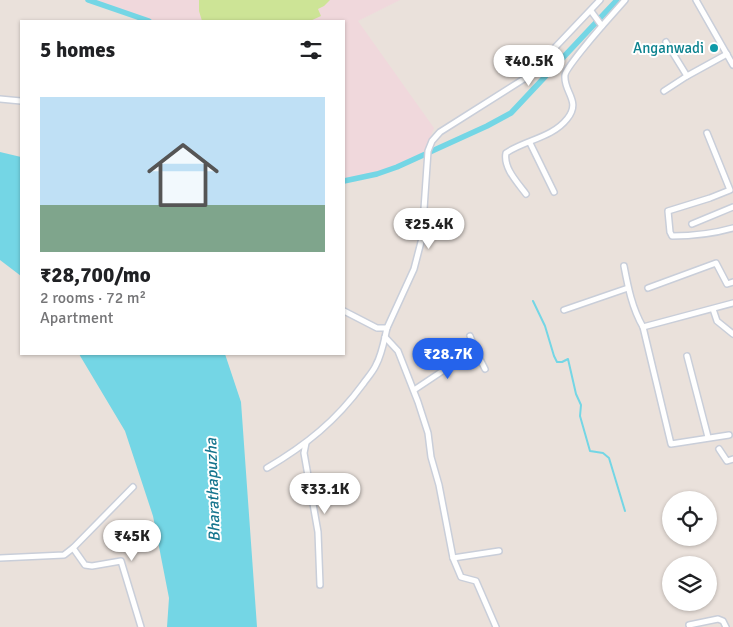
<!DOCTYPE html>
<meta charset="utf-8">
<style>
body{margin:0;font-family:Signika,sans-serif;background:#f6f6f6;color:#202124;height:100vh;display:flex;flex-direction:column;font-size:19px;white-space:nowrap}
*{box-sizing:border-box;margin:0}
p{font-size:16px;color:#757577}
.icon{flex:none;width:28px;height:28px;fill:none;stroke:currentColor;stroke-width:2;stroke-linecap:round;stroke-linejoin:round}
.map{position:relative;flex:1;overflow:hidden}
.sheet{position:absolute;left:20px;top:20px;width:325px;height:335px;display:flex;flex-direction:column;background:#fff;border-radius:0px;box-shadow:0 1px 4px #0004}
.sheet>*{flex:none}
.buttons{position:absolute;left:662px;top:491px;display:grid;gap:10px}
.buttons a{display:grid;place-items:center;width:55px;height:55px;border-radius:50%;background:#fff;box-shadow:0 1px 4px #0004;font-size:25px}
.price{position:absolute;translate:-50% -42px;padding:0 11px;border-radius:18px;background:#fff;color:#222;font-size:16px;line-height:32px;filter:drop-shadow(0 1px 2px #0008)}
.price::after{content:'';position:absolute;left:50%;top:30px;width:15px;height:11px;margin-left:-8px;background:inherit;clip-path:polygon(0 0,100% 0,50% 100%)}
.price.active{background:#2563eb;color:#fff}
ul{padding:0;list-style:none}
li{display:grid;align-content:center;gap:10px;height:265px;padding:0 20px}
li span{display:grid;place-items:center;height:155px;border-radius:0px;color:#555}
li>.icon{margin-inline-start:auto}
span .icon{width:90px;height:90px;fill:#fffc;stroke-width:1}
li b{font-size:21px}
h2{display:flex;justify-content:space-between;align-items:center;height:60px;padding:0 20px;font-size:21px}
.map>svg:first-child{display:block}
.medical{fill:#f0d8dc}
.pitch{fill:#cde496}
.water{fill:#74d6e5}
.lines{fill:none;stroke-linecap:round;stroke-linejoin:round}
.stream{stroke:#74d6e5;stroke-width:2}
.canal{stroke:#74d6e5;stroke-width:5.5}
.minor-casing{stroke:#c9ced9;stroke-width:8}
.minor{stroke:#fff;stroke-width:5}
.culture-dot{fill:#0f9aa8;stroke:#fff;stroke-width:2}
.labels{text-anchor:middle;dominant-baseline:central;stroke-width:4;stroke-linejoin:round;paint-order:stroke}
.culture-label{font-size:15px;fill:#0d838f;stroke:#fff;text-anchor:end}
.water-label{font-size:16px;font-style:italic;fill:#16758e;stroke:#fff}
</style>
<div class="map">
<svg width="733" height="627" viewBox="0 0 733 627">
<rect width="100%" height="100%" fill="#eae1db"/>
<path class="medical" d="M 91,0 L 400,0 L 358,21 L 434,128 L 424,154 L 389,170 L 344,179 L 344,21 L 153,21 L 141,19 Z"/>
<path class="pitch" d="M 199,0 L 330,0 L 324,6 L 318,9 L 321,16 L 310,21 L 202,21 L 199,11 Z"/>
<g class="water">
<path d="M 0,152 L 21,157 L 21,276 L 0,260 Z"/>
<path d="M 79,354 L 225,354 L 241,402 L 257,627 L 167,627 L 169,598 L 153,516 L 125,431 Z"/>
</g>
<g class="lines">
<path class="stream" d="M 533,301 L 545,326 L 554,356 L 557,362 L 562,362 L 568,359 L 576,394 L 581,405 L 580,416 L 590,451 L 603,453 L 609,458 L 625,511"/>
<g class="canal">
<path d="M 88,0 L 149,21"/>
<path d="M 344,181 L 377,174 L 397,167 L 487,126 L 511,113 L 617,0"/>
</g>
<defs>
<g id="minor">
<path d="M 696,0 L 733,65"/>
<path d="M 591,11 L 602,26 L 625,0"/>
<path d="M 666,42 L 687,76 L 727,54"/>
<path d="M 664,91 L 687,76"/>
<path d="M 0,99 L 21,101"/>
<path d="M 707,133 L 730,190 L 710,198 L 668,211 L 670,232 L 672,236 C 693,236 712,234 733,228"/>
<path d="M 530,143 L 554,192"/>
<path d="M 526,194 C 518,183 503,168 506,153 C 525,140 552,138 567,119 C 582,101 563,92 565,75 C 566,68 595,34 602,26"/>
<path d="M 692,224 L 733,207"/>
<path d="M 624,266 C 628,287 632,308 643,327 L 671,444 L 729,435"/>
<path d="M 648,288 L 716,263 L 727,284 L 733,282"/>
<path d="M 713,309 L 717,321 L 733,334"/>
<path d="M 564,310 L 628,288"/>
<path d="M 643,327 L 733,303"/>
<path d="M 387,328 L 414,269 L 422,238 L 428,151 L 432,141 L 440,132 L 527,77 L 600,0"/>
<path d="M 470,336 L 478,355"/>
<path d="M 385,337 L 398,351 L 418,402 L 428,433 L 431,457 L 439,485 L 453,558 L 461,577 L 476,581 L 496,627"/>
<path d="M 687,356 L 708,437"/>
<path d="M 414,390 L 447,368 L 478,355 L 485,369"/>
<path d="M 306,443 L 304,453 L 318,532 L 320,585"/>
<path d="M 719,449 L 727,461 L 733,459"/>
<path d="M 267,468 C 306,445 336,421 363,384 C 367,378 373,372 376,365 C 382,354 384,341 387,328 L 377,328 L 344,311"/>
<path d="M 73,548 L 85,565 L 92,566 L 121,561 L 141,627"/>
<path d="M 0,558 L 64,555 L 73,548 L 133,487"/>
<path d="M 453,558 L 499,551"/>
<path d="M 689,625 L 718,619 L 723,621 L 726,627"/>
</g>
</defs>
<use href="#minor" class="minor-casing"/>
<use href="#minor" class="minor"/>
</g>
<circle class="culture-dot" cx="714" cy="48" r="5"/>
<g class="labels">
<g class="culture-label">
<text x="704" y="48">Anganwadi</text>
</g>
<g class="water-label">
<text transform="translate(213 490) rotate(-92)">Bharathapuzha</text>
</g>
</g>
</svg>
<div class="buttons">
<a><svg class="icon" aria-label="locate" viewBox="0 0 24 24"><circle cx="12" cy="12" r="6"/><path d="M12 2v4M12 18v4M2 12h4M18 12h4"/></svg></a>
<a><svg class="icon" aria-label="layers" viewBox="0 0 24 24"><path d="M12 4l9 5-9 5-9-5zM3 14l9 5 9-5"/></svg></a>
</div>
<b class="price" style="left:529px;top:87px">₹40.5K</b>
<b class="price" style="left:429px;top:250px">₹25.4K</b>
<b class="price active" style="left:448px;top:380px">₹28.7K</b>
<b class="price" style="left:325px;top:515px">₹33.1K</b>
<b class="price" style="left:132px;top:562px">₹45K</b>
<section class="sheet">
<h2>5 homes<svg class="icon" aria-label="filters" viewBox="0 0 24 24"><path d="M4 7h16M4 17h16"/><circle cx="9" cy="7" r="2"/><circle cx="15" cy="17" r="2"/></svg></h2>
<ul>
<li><span style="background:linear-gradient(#bfe0f5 70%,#7fa58c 0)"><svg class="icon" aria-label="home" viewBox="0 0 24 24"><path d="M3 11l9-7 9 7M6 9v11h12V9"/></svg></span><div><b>₹28,700/mo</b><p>2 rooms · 72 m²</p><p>Apartment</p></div></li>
</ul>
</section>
</div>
